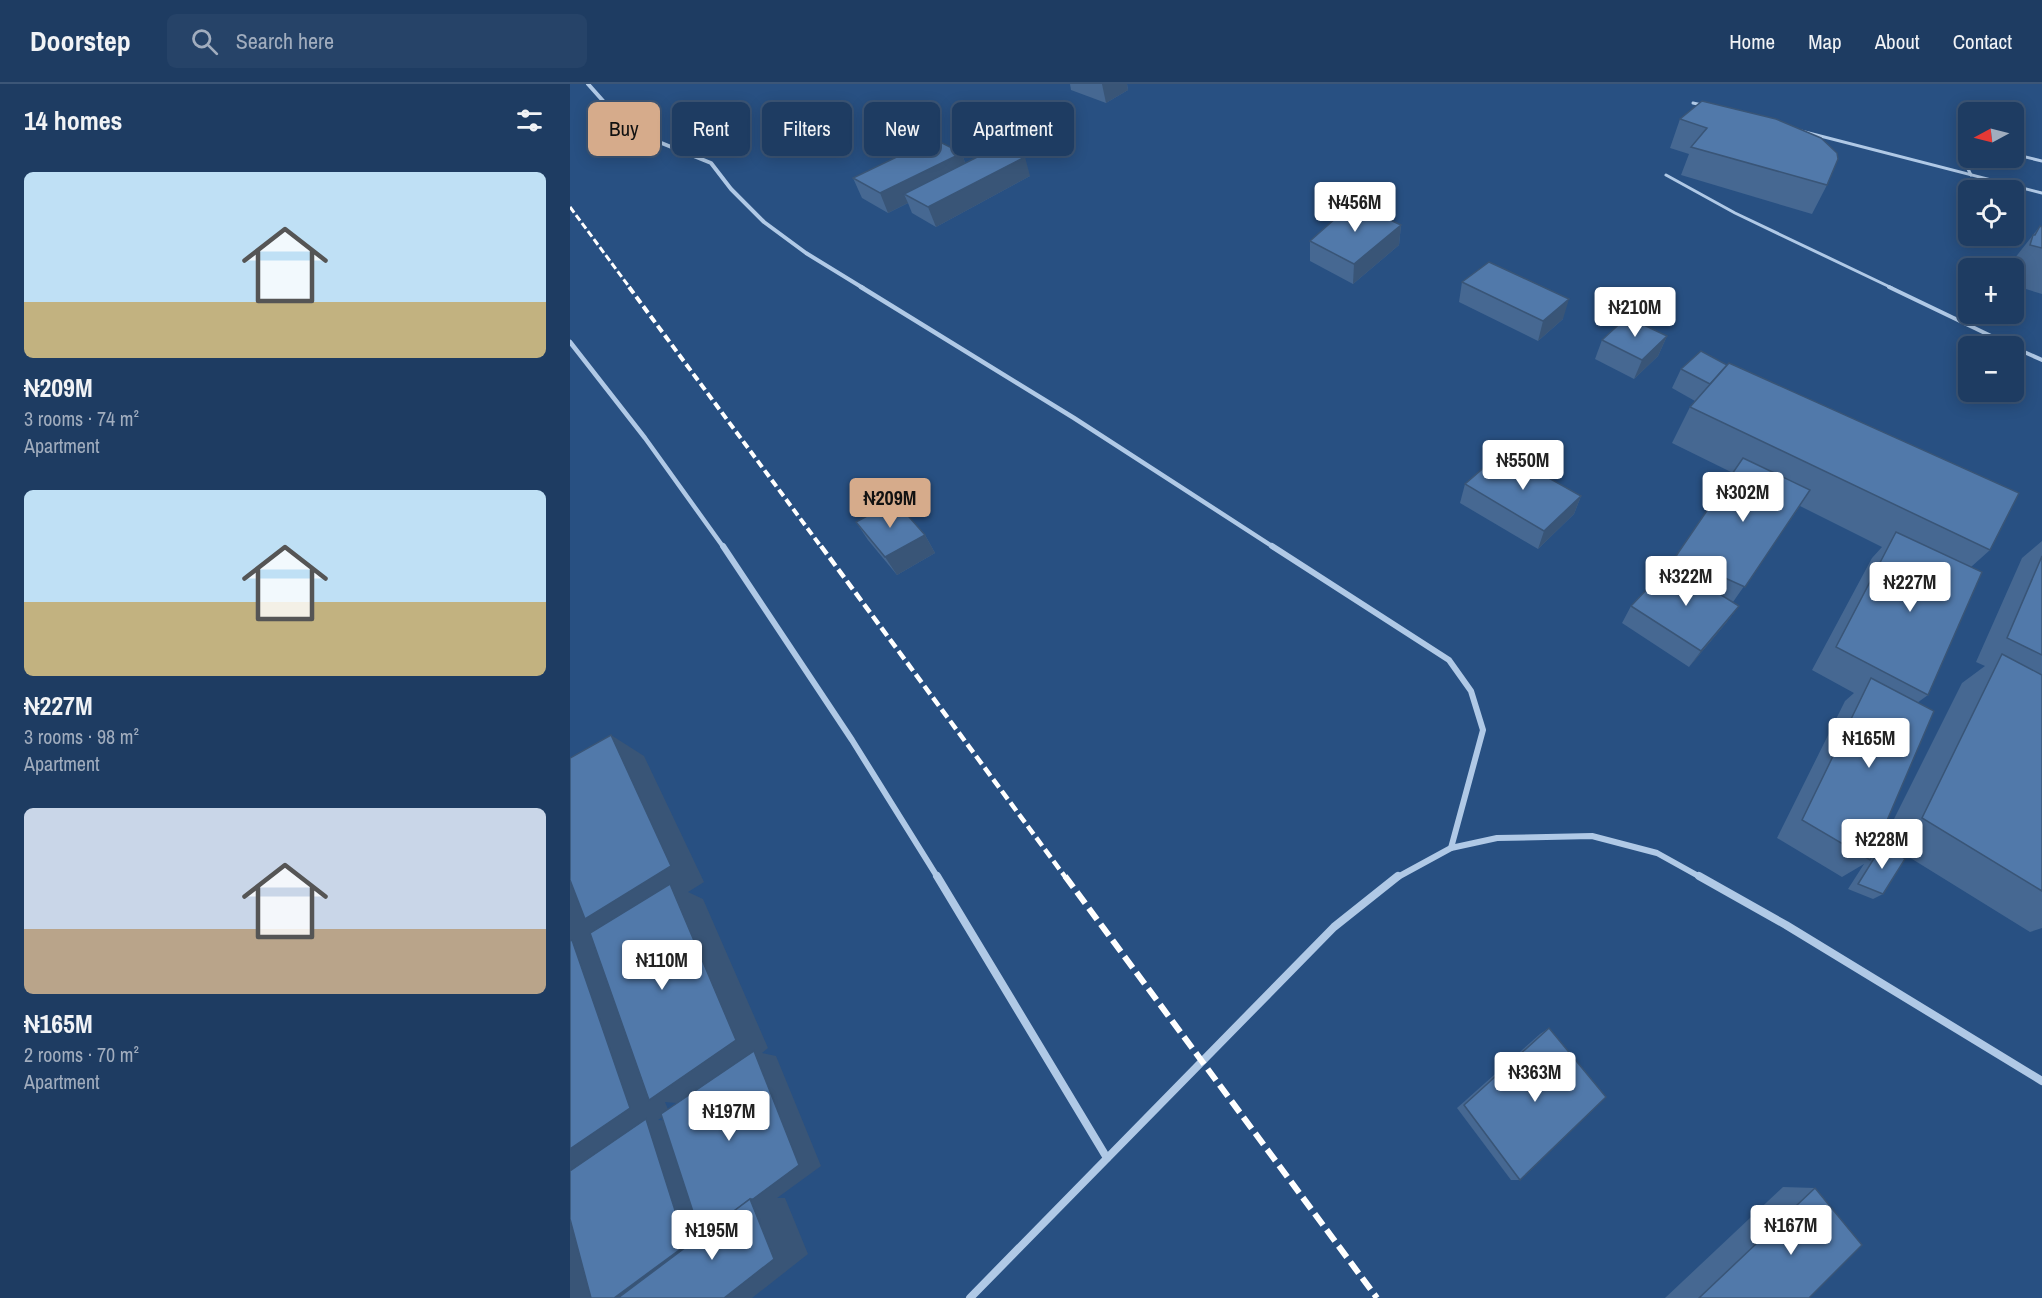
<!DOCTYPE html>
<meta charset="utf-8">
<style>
body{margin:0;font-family:"Archivo Narrow",sans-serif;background:#264368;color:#f1f3f6;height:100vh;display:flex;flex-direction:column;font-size:22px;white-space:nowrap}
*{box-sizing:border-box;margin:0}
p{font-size:20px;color:#a1adbe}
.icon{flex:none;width:33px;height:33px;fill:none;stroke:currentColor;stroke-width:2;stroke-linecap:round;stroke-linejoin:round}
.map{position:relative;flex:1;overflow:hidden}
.side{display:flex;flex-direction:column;background:#1e3c62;width:570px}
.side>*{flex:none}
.banner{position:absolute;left:18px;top:18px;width:570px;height:54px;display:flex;gap:12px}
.needle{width:39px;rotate:263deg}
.controls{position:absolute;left:1388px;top:18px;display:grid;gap:12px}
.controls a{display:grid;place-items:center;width:66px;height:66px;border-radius:9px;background:#1e3c62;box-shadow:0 3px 15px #0003,0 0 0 2px #3c5677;font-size:30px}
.price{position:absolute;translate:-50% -51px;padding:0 14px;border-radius:6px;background:#fff;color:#222;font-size:20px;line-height:39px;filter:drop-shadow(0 2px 3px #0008)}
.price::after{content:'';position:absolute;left:50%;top:36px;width:18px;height:14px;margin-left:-9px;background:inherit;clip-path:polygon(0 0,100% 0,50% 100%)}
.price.selected{background:#d6ab8b;color:#111}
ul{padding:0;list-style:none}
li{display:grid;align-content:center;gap:12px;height:318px;padding:0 24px}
li span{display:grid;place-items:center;height:186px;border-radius:9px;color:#555}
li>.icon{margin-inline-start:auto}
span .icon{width:108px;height:108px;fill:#fffc;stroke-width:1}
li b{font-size:26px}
h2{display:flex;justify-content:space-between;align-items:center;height:72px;padding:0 24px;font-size:26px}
.pill{padding:0 21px;border-radius:9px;background:#1e3c62;box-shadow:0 3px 15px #0003,0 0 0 2px #3c5677;font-size:21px;line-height:54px}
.pill.selected{background:#d6ab8b;color:#111}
header{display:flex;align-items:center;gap:36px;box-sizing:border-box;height:84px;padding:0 30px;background:#1e3c62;border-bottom:2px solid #3c5677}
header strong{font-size:28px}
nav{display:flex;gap:33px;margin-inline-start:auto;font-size:21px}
.search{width:420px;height:54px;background:#264368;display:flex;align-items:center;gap:15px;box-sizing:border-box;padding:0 21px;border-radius:9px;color:#a1adbe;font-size:22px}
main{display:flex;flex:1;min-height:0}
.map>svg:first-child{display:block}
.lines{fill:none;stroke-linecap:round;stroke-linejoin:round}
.service-far1{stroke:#b0c9e6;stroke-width:3}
.service{stroke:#b0c9e6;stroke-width:4}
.minor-far3{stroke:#b0c9e6;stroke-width:4}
.minor-far2{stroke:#b0c9e6;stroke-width:4.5}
.minor-far1{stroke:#b0c9e6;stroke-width:6}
.minor{stroke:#b0c9e6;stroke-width:8}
.rail-far3{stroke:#fff;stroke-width:3;stroke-dasharray:7 3;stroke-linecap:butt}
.rail-far2{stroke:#fff;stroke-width:4;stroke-dasharray:8 4;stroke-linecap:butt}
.rail-far1{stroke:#fff;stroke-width:4.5;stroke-dasharray:10 4.5;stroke-linecap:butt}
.rail{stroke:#fff;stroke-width:6;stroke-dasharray:14 6;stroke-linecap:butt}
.wall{fill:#466892}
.shaded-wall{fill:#395577;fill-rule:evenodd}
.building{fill:#5179aa;stroke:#395577;stroke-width:1.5}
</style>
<header>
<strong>Doorstep</strong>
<div class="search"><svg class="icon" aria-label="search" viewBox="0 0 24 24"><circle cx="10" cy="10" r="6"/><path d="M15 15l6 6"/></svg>Search here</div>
<nav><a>Home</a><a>Map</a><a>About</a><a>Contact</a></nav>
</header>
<main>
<section class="side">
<h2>14 homes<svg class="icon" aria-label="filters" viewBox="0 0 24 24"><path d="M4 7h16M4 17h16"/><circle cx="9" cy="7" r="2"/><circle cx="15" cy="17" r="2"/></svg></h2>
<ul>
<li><span style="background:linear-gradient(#bfe0f5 70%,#c2b280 0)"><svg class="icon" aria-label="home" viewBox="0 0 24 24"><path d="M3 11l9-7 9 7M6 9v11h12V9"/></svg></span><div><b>₦209M</b><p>3 rooms · 74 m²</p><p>Apartment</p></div></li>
<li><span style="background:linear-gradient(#bfe0f5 60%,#c2b280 0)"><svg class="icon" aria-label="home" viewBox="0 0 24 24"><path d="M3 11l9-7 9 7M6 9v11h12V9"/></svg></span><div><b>₦227M</b><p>3 rooms · 98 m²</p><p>Apartment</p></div></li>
<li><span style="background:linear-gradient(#c9d6e8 65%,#b9a48a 0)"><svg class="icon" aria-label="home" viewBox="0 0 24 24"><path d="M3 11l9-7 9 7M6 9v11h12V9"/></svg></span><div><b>₦165M</b><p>2 rooms · 70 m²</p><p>Apartment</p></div></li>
</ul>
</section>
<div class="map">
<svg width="1472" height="1214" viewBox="0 0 1472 1214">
<rect width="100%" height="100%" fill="#285082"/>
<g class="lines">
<g class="service-far1">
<path d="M 1123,19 L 1132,21"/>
<path d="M 1231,47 L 1472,109"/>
<path d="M 1443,70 L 1472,77"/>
<path d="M 1398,71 L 1394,77 L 1401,91"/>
<path d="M 1096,91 L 1165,129 L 1322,204"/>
</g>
<g class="service">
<path d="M 1319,203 L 1442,262"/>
<path d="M 1443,263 L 1472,276"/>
</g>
<path class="minor-far3" d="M 18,0 L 50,36 L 79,54 L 141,79 L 161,105 L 194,138 L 236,169 L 293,204"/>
<g class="minor-far2">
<path d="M 291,203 L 504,334 L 705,464"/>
<path d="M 0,258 L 75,354 L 154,464"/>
</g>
<g class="minor-far1">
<path d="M 153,462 L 282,656 L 368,794"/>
<path d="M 702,462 L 879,576 L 901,607 L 913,646 L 881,764"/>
<path d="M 826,794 L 881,764 L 927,754 L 1022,752 L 1087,769 L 1132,794"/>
</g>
<g class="minor">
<path d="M 367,792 L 537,1074"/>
<path d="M 1129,792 L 1216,841 L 1472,997"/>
<path d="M 400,1214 L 764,843 L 828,792"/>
</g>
<path class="rail-far3" d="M 0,123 L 60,204"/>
<path class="rail-far2" d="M 59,203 L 252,464"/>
<path class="rail-far1" d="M 251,462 L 496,794"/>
<path class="rail" d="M 495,792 L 807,1214"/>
</g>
<g class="wall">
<path d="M 500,0 L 557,0 L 558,6 L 536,19 L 501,6 Z"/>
<path d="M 1132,17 L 1257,101 L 1242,130 L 1111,91 L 1119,70 L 1100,64 L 1110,35 Z"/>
<path d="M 392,69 L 395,79 L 460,92 L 366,143 L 342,129 L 338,119 L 318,129 L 292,114 L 283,94 Z"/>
<path d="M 831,141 L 829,161 L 783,200 L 740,177 L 740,157 Z"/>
<path d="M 1470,142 L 1472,143 L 1472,210 L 1443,201 L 1443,184 L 1437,184 Z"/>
<path d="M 892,198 L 993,235 L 968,257 L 889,218 Z"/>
<path d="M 1097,252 L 1088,272 L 1064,295 L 1025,275 L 1032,256 Z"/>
<path d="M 1131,267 L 1420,466 L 1401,483 L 1358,611 L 1347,619 L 1306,764 L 1313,760 L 1313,810 L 1303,815 L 1278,805 L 1294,780 L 1272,793 L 1207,754 L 1275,617 L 1284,609 L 1242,586 L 1302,474 L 1312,463 L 1230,422 L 1163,518 L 1169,522 L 1156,539 L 1119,583 L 1052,539 L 1061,522 L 1101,480 L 1163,389 L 1102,359 L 1120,323 L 1125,317 L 1102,304 L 1111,285 Z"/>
<path d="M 895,400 L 1011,412 L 1004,430 L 968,465 L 890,419 Z"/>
<path d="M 286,438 L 355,451 L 365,469 L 327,491 L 298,456 Z"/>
<path d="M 1472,457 L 1472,844 L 1460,848 L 1313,757 L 1392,599 L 1415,582 L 1406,578 L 1452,474 Z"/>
<path d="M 979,944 L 950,1096 L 941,1096 L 887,1024 L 970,950 Z"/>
<path d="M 1213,1103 L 1245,1104 L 1239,1214 L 1095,1214 Z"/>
</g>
<g class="shaded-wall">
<path d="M 532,0 L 557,0 L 558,6 L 536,19 Z"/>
<path d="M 392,69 L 398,89 L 334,110 L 338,119 L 318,129 L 310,109 Z"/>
<path d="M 455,73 L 460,92 L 366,143 L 358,123 Z"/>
<path d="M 831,141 L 829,161 L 783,200 L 784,180 Z"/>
<path d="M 999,215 L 993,235 L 968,257 L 973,237 Z"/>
<path d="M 1097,252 L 1088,272 L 1064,295 L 1072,276 Z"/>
<path d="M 1011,412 L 1004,430 L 968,465 L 974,447 Z"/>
<path d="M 355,451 L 365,469 L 327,491 L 315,473 Z"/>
<path d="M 1169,522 L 1156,539 L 1119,583 L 1131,567 Z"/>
<path d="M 41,651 L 74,672 L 134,798 L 118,808 L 133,815 L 198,964 L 192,969 L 206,972 L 251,1082 L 207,1114 L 215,1114 L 238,1170 L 182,1214 L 44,1214 L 0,1089 L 0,753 ZM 38,855 L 41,869 L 24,864 ZM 95,1018 L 117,1020 L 103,1037 L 88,1036 L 99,1028 Z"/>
<path d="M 0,1104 L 39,1214 L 0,1214 Z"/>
</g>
<g class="building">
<path d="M 1132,17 L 1206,35 L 1251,54 L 1267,69 L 1268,75 L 1257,101 L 1121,63 L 1137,44 L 1110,35 Z"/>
<path d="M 364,55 L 392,69 L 310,109 L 283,94 Z"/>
<path d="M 431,61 L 455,73 L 358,123 L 334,110 Z"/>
<path d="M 783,119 L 831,141 L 784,180 L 740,157 Z"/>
<path d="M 1470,142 L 1472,143 L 1472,164 L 1460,161 L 1463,151 L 1465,151 Z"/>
<path d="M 919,178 L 999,215 L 973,237 L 892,198 Z"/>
<path d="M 1057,233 L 1097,252 L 1072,276 L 1032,256 Z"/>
<path d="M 1131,267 L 1157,281 L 1140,300 L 1111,285 Z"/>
<path d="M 1159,279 L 1449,409 L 1420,466 L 1120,323 Z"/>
<path d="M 932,368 L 1011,412 L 974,447 L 895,400 Z"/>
<path d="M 1173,374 L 1240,406 L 1175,503 L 1106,472 Z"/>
<path d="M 325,417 L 355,451 L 315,473 L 286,438 Z"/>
<path d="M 1326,448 L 1412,488 L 1358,611 L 1266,563 Z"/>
<path d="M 1472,472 L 1472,571 L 1437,554 Z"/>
<path d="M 1101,480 L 1169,522 L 1131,567 L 1061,522 Z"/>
<path d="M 1432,570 L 1472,591 L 1472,807 L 1352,734 Z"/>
<path d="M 1301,594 L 1364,627 L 1300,776 L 1232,736 Z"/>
<path d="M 41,651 L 101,782 L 15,835 L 0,796 L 0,674 Z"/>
<path d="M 1313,760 L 1335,775 L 1313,810 L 1288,800 Z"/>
<path d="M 100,800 L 166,956 L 79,1016 L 20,849 Z"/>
<path d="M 2,856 L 60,1024 L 0,1065 L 0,857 Z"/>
<path d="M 979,944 L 1036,1013 L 950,1096 L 894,1021 Z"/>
<path d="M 184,967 L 229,1081 L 183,1115 L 180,1115 L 131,1152 L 91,1030 Z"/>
<path d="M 76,1035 L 116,1161 L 44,1214 L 21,1214 L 0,1135 L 0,1087 Z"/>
<path d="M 1245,1104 L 1292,1161 L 1239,1214 L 1129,1214 Z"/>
<path d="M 180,1115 L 204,1175 L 154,1214 L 48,1214 Z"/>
</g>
</svg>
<div class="controls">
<a><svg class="needle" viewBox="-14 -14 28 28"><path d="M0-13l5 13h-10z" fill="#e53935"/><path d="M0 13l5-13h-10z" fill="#a1adbe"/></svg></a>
<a><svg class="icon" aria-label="locate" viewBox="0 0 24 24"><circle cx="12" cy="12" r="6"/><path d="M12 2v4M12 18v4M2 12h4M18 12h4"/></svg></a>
<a>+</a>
<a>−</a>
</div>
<b class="price" style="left:785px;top:149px">₦456M</b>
<b class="price" style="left:1065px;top:254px">₦210M</b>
<b class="price" style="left:953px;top:407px">₦550M</b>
<b class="price" style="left:1173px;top:439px">₦302M</b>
<b class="price selected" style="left:320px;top:445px">₦209M</b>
<b class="price" style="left:1116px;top:523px">₦322M</b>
<b class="price" style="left:1340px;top:529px">₦227M</b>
<b class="price" style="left:1299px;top:685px">₦165M</b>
<b class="price" style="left:1312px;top:786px">₦228M</b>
<b class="price" style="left:92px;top:907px">₦110M</b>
<b class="price" style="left:965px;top:1019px">₦363M</b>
<b class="price" style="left:159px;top:1058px">₦197M</b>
<b class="price" style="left:1221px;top:1172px">₦167M</b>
<b class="price" style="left:142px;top:1177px">₦195M</b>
<div class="banner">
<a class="pill selected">Buy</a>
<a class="pill">Rent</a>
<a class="pill">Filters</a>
<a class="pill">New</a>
<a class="pill">Apartment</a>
</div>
</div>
</main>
